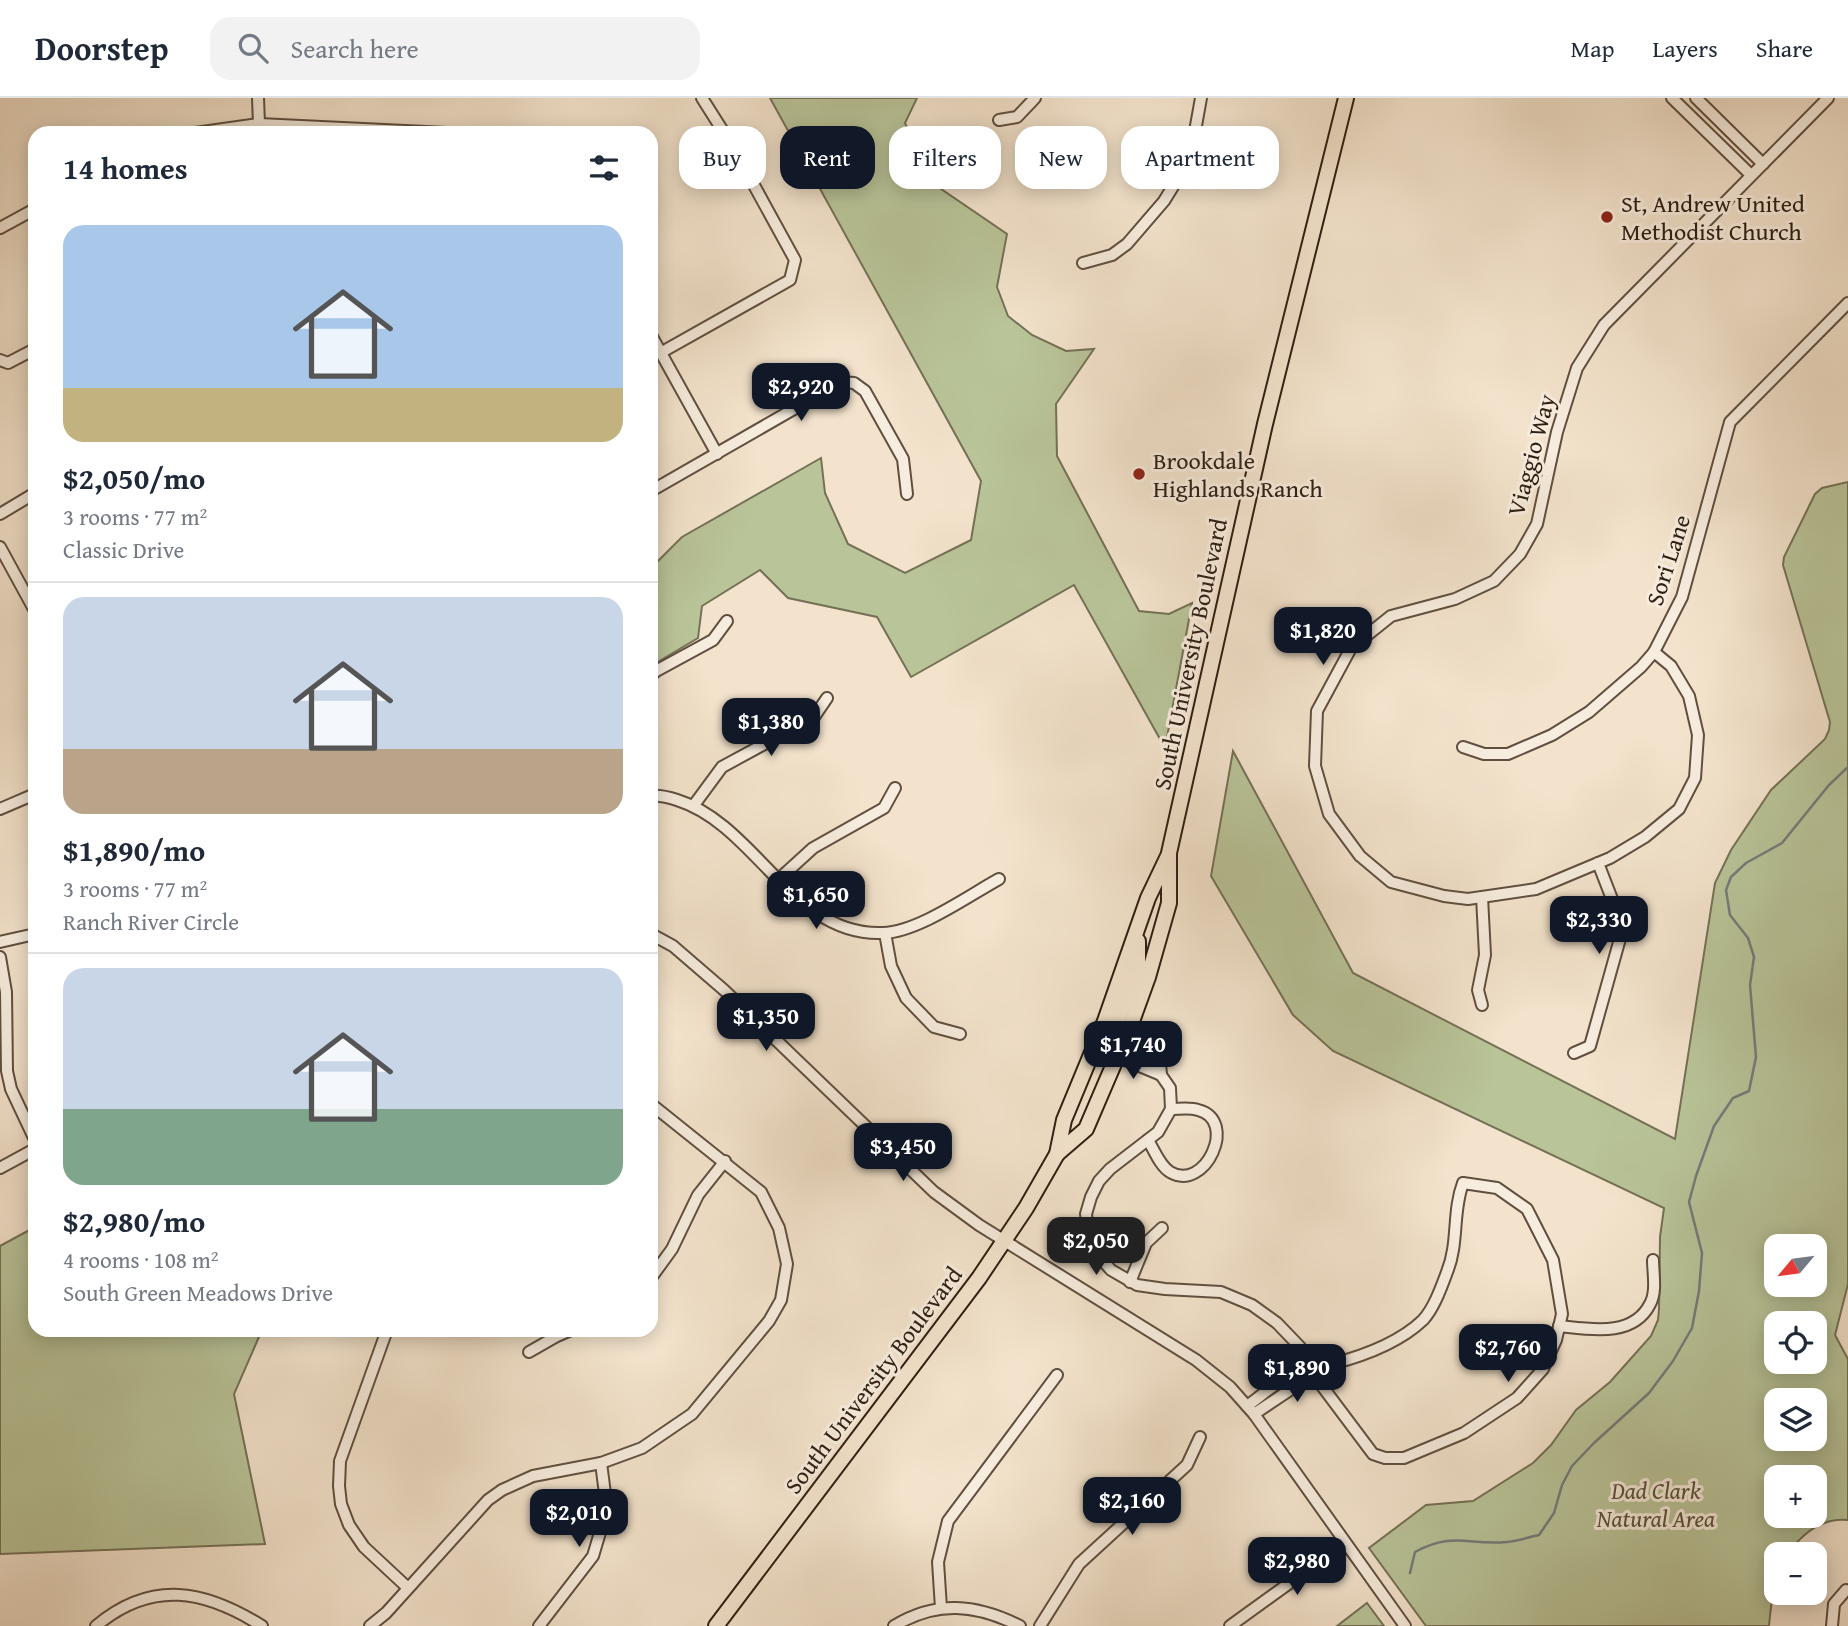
<!DOCTYPE html>
<meta charset="utf-8">
<style>
body{margin:0;font-family:"Gentium Book Plus",serif;background:#f2f2f3;color:#1f2937;height:100vh;display:flex;flex-direction:column;font-size:26px;white-space:nowrap}
*{box-sizing:border-box;margin:0}
p{font-size:23px;color:#747a83}
.icon{flex:none;width:38px;height:38px;fill:none;stroke:currentColor;stroke-width:2;stroke-linecap:round;stroke-linejoin:round}
.map{position:relative;flex:1;overflow:hidden}
.panel{position:absolute;left:28px;top:28px;width:630px;height:1211px;display:flex;flex-direction:column;background:#fff;border-radius:21px;box-shadow:0 4px 18px #0003}
.panel>*{flex:none}
.banner{position:absolute;left:679px;top:28px;width:665px;height:63px;display:flex;gap:14px}
.needle{width:46px;rotate:241deg}
.buttons{position:absolute;left:1764px;top:1136px;display:grid;gap:14px}
.buttons a{display:grid;place-items:center;width:63px;height:63px;border-radius:14px;background:#fff;box-shadow:0 4px 18px #0003;font-size:35px}
.price{position:absolute;translate:-50% -60px;padding:0 16px;border-radius:14px;background:#111827;color:#fff;font-size:23px;line-height:46px;filter:drop-shadow(0 2px 4px #0008)}
.price::after{content:'';position:absolute;left:50%;top:42px;width:21px;height:16px;margin-left:-10px;background:inherit;clip-path:polygon(0 0,100% 0,50% 100%)}
.price.selected{background:#222;color:#fff}
ul{padding:0;list-style:none}
li{display:grid;align-content:center;gap:14px;height:371px;padding:0 35px}
li+li{border-top:2px solid #e0e1e3}
li span{display:grid;place-items:center;height:217px;border-radius:21px;color:#555}
li>.icon{margin-inline-start:auto}
span .icon{width:126px;height:126px;fill:#fffc;stroke-width:1}
li b{font-size:30px}
h2{display:flex;justify-content:space-between;align-items:center;height:84px;padding:0 35px;font-size:30px}
.tag{padding:0 24px;border-radius:21px;background:#fff;box-shadow:0 4px 18px #0003;font-size:24px;line-height:63px}
.tag.selected{background:#111827;color:#fff}
header{display:flex;align-items:center;gap:42px;box-sizing:border-box;height:98px;padding:0 35px;background:#fff;border-bottom:2px solid #e0e1e3}
header strong{font-size:33px}
nav{display:flex;gap:38px;margin-inline-start:auto;font-size:24px}
.search{width:490px;height:63px;background:#f2f2f3;display:flex;align-items:center;gap:18px;box-sizing:border-box;padding:0 24px;border-radius:21px;color:#747a83;font-size:26px}
.map>svg:first-child{display:block}
.green{fill:#b9c499;stroke:#747156;stroke-width:2;fill-rule:evenodd}
.lines{fill:none;stroke-linecap:round;stroke-linejoin:round}
.stream{stroke:#747c7c;stroke-width:2.5}
.minor-casing{stroke:#604f40;stroke-width:14}
.major-casing{stroke:#2f1e12;stroke-width:18}
.minor{stroke:#f7edde;stroke-width:10}
.major{stroke:#f3e3cc;stroke-width:14}
.poi-dot{fill:#8f2418;stroke:#f7edde;stroke-width:2.5}
.labels{text-anchor:middle;dominant-baseline:central;stroke-width:6;stroke-linejoin:round;paint-order:stroke}
.poi-label{font-size:24px;fill:#2f1e12;stroke:#f7edde;text-anchor:start}
.street-label{font-size:24px;fill:#2f1e12;stroke:#f7edde}
.park-label{font-size:24px;font-style:italic;fill:#58503a;stroke:#f7edde}
</style>
<header>
<strong>Doorstep</strong>
<div class="search"><svg class="icon" aria-label="search" viewBox="0 0 24 24"><circle cx="10" cy="10" r="6"/><path d="M15 15l6 6"/></svg>Search here</div>
<nav><a>Map</a><a>Layers</a><a>Share</a></nav>
</header>
<div class="map">
<svg width="1848" height="1528" viewBox="0 0 1848 1528">
<rect width="100%" height="100%" fill="#f3e3cc"/>
<filter id="stains"><feTurbulence type="fractalNoise" baseFrequency=".00286" numOctaves="4"/><feColorMatrix values="0 0 0 0 .2 0 0 0 0 .09 0 0 0 0 .02 0 0 0 .5 -.17"/></filter>
<radialGradient id="worn" r=".72"><stop offset=".6" stop-color="#630" stop-opacity="0"/><stop offset="1" stop-color="#630" stop-opacity=".3"/></radialGradient>
<g class="green">
<path d="M 770,0 L 917,0 L 905,25 L 931,84 L 1007,136 L 997,189 L 1008,218 L 1032,237 L 1066,253 L 1094,251 L 1056,306 L 1057,358 L 1139,513 L 1169,516 L 1192,505 L 1165,650 L 1074,487 L 911,579 L 877,519 L 788,500 L 760,472 L 702,508 L 698,540 L 651,568 L 651,470 L 682,439 L 821,360 L 825,395 L 848,446 L 905,475 L 971,442 L 981,383 Z"/>
<path d="M 1848,384 L 1848,1186 L 1835,1237 L 1848,1261 L 1848,1422 C 1822,1419 1802,1436 1787,1456 L 1776,1456 C 1776,1481 1771,1503 1769,1528 L 1426,1528 L 1369,1450 L 1426,1407 L 1473,1403 L 1533,1365 L 1551,1347 L 1576,1312 L 1610,1284 L 1651,1238 L 1658,1222 L 1659,1211 L 1660,1139 L 1664,1110 L 1333,953 L 1293,917 L 1211,778 L 1233,653 L 1353,875 L 1675,1041 L 1715,785 L 1731,752 L 1771,692 L 1825,641 L 1829,632 L 1830,624 L 1783,467 L 1784,459 L 1815,396 L 1822,390 ZM 1815,1148 L 1815,1186 L 1776,1186 L 1776,1148 ZM 1815,1225 L 1815,1264 L 1776,1264 L 1776,1225 ZM 1815,1302 L 1815,1340 L 1776,1340 L 1776,1302 ZM 1815,1379 L 1815,1418 L 1776,1418 L 1776,1379 Z"/>
<path d="M 35,1129 L 35,1232 L 262,1232 L 234,1296 L 265,1446 L 0,1456 L 0,1148 Z"/>
<path d="M 1367,1505 L 1384,1528 L 1337,1528 Z"/>
</g>
<g class="lines">
<path class="stream" d="M 1410,1475 L 1415,1454 C 1454,1433 1469,1448 1507,1444 C 1518,1443 1529,1439 1539,1437 L 1554,1415 L 1562,1387 L 1572,1368 L 1594,1345 L 1649,1295 L 1673,1263 L 1692,1230 L 1699,1193 L 1702,1155 L 1689,1104 L 1696,1078 L 1714,1028 L 1733,1000 L 1749,993 L 1756,959 L 1750,887 L 1754,859 L 1748,840 L 1730,817 L 1726,792 L 1731,779 L 1746,765 L 1782,745 L 1829,687 L 1848,669"/>
<defs>
<g id="minor">
<path d="M 258,0 L 259,26"/>
<path d="M 1672,0 L 1751,77"/>
<path d="M 1696,0 L 1763,66"/>
<path d="M 999,22 L 1017,19 L 1035,0"/>
<path d="M 195,35 L 259,26 L 447,35"/>
<path d="M 0,130 L 35,111"/>
<path d="M 1083,165 L 1112,157 L 1127,146 L 1164,103 L 1190,61 L 1201,0"/>
<path d="M 651,237 L 717,356"/>
<path d="M 662,254 L 790,182 L 795,162 L 733,49 L 702,0"/>
<path d="M 0,262 L 8,265 L 35,251"/>
<path d="M 651,393 L 841,284 L 854,285 L 865,293 L 903,361 L 907,396"/>
<path d="M 0,416 L 35,395"/>
<path d="M 0,449 L 35,513"/>
<path d="M 1654,554 L 1671,568 L 1689,598 L 1698,637 L 1695,680 L 1679,711 L 1645,739 L 1610,760 L 1536,791 L 1468,801 L 1444,798 L 1391,784 L 1360,758 L 1329,716 L 1315,668 L 1317,613 L 1351,550 L 1391,518 L 1455,501 L 1494,483 L 1520,456 L 1537,426 L 1557,334 L 1577,270 L 1604,227 L 1828,0"/>
<path d="M 651,578 L 656,573 L 713,542 L 727,523"/>
<path d="M 1463,649 L 1484,656 L 1508,656 L 1552,637 L 1589,614 L 1641,569 L 1654,554 L 1682,499 L 1730,324 L 1848,205"/>
<path d="M 651,698 C 661,697 668,699 677,702 C 757,727 792,839 883,835 C 918,834 968,798 999,781"/>
<path d="M 694,707 L 722,669 L 814,619 L 827,600"/>
<path d="M 0,711 L 35,696"/>
<path d="M 779,781 L 813,750 L 884,710 L 895,690"/>
<path d="M 1482,799 L 1485,857 L 1478,892 L 1482,907"/>
<path d="M 885,835 L 891,868 L 906,900 L 934,929 L 960,936"/>
<path d="M 651,836 L 673,848 L 724,892 L 934,1094 L 979,1127 L 1196,1262 L 1230,1289 L 1254,1316 L 1405,1528"/>
<path d="M 0,844 L 35,836"/>
<path d="M 0,859 L 6,894 L 7,973 L 11,991 L 35,1042"/>
<path d="M 1129,931 L 1160,966 L 1161,977 L 1170,990 L 1171,1011 L 1158,1034 L 1110,1071 L 1099,1083 L 1091,1099 L 1086,1116 L 1089,1141 L 1098,1157 L 1111,1172 L 1137,1187 L 1165,1191 L 1221,1194 L 1252,1207 L 1277,1225 L 1300,1249 L 1310,1272 L 1373,1356 L 1385,1360 L 1404,1360 L 1464,1335 L 1517,1300 L 1543,1271 L 1556,1242 L 1562,1216 L 1553,1162 L 1527,1111 L 1497,1090 L 1463,1085 C 1452,1114 1459,1145 1447,1174 C 1441,1190 1434,1210 1423,1222 C 1399,1245 1363,1258 1332,1266 C 1319,1270 1303,1271 1291,1277 C 1275,1285 1261,1298 1247,1308"/>
<path d="M 1574,955 L 1590,948 L 1621,837 L 1619,819 L 1598,765"/>
<path d="M 1118,959 L 1161,977"/>
<path d="M 1148,1042 C 1154,1052 1160,1068 1170,1074 C 1205,1095 1239,1022 1198,1012 C 1190,1009 1179,1011 1171,1011"/>
<path d="M 0,1070 L 35,1051"/>
<path d="M 651,1180 L 672,1151 L 698,1097 L 725,1063"/>
<path d="M 1130,1184 L 1146,1145 L 1162,1130"/>
<path d="M 1559,1228 C 1589,1231 1633,1240 1650,1206 C 1657,1194 1653,1175 1653,1162"/>
<path d="M 387,1232 L 340,1363 L 339,1388 L 341,1406 L 349,1427 L 364,1449 L 408,1490"/>
<path d="M 529,1254 L 557,1238 L 571,1232"/>
<path d="M 1254,1316 L 1305,1282 L 1310,1272"/>
<path d="M 941,1510 L 938,1464 L 948,1423 L 1057,1277"/>
<path d="M 96,1528 C 152,1481 205,1492 262,1528"/>
<path d="M 370,1528 L 386,1515 L 488,1402 L 502,1392 L 533,1378 L 601,1365 L 642,1350 L 692,1316 L 769,1223 L 781,1202 L 787,1166 L 779,1130 L 761,1094 L 651,1006"/>
<path d="M 539,1528 L 593,1458 L 607,1411 L 601,1365"/>
<path d="M 894,1528 C 937,1502 976,1506 1020,1528"/>
<path d="M 1040,1528 L 1079,1466 L 1187,1367 L 1200,1339"/>
<path d="M 1230,1528 L 1345,1445"/>
<path d="M 1832,1528 L 1834,1506 L 1846,1492"/>
</g>
<g id="major">
<path d="M 1118,959 L 1112,953 L 1109,945 L 1138,869 L 1138,843"/>
<path d="M 1057,1056 L 1086,1031 L 1131,926 L 1148,879 L 1169,805 L 1169,755 L 1265,326 L 1346,0"/>
<path d="M 716,1528 L 979,1180 L 1026,1110 L 1057,1056 L 1064,1022 L 1105,923 L 1148,800 L 1168,758"/>
</g>
</defs>
<use href="#minor" class="minor-casing"/>
<use href="#major" class="major-casing"/>
<use href="#minor" class="minor"/>
<use href="#major" class="major"/>
</g>
<g class="poi-dot">
<circle cx="1607" cy="119" r="7"/>
<circle cx="1139" cy="376" r="7"/>
</g>
<g class="labels">
<g class="poi-label">
<text x="1621" y="105">St, Andrew United<tspan x="1621" dy="28">Methodist Church</tspan></text>
<text x="1153" y="362">Brookdale<tspan x="1153" dy="28">Highlands Ranch</tspan></text>
</g>
<g class="street-label">
<text transform="translate(1531 357) rotate(-75)">Viaggio Way</text>
<text transform="translate(1668 462) rotate(-72)">Sori Lane</text>
<text transform="translate(1190 556) rotate(-78)">South University Boulevard</text>
<text transform="translate(873 1282) rotate(-53)">South University Boulevard</text>
</g>
<g class="park-label">
<text x="1656" y="1392">Dad Clark<tspan x="1656" dy="28">Natural Area</tspan></text>
</g>
</g>
<rect width="100%" height="100%" filter="url(#stains)"/>
<rect width="100%" height="100%" fill="url(#worn)"/>
</svg>
<div class="buttons">
<a><svg class="needle" viewBox="-14 -14 28 28"><path d="M0-13l5 13h-10z" fill="#e53935"/><path d="M0 13l5-13h-10z" fill="#747a83"/></svg></a>
<a><svg class="icon" aria-label="locate" viewBox="0 0 24 24"><circle cx="12" cy="12" r="6"/><path d="M12 2v4M12 18v4M2 12h4M18 12h4"/></svg></a>
<a><svg class="icon" aria-label="layers" viewBox="0 0 24 24"><path d="M12 4l9 5-9 5-9-5zM3 14l9 5 9-5"/></svg></a>
<a>+</a>
<a>−</a>
</div>
<b class="price" style="left:801px;top:325px">$2,920</b>
<b class="price" style="left:1323px;top:569px">$1,820</b>
<b class="price" style="left:771px;top:660px">$1,380</b>
<b class="price" style="left:816px;top:833px">$1,650</b>
<b class="price" style="left:1599px;top:858px">$2,330</b>
<b class="price" style="left:766px;top:955px">$1,350</b>
<b class="price" style="left:1133px;top:983px">$1,740</b>
<b class="price" style="left:903px;top:1085px">$3,450</b>
<b class="price selected" style="left:1096px;top:1179px">$2,050</b>
<b class="price" style="left:1508px;top:1286px">$2,760</b>
<b class="price" style="left:1297px;top:1306px">$1,890</b>
<b class="price" style="left:1132px;top:1439px">$2,160</b>
<b class="price" style="left:579px;top:1451px">$2,010</b>
<b class="price" style="left:1297px;top:1499px">$2,980</b>
<div class="banner">
<a class="tag">Buy</a>
<a class="tag selected">Rent</a>
<a class="tag">Filters</a>
<a class="tag">New</a>
<a class="tag">Apartment</a>
</div>
<section class="panel">
<h2>14 homes<svg class="icon" aria-label="filters" viewBox="0 0 24 24"><path d="M4 7h16M4 17h16"/><circle cx="9" cy="7" r="2"/><circle cx="15" cy="17" r="2"/></svg></h2>
<ul>
<li><span style="background:linear-gradient(#a9c7e8 75%,#c2b280 0)"><svg class="icon" aria-label="home" viewBox="0 0 24 24"><path d="M3 11l9-7 9 7M6 9v11h12V9"/></svg></span><div><b>$2,050/mo</b><p>3 rooms · 77 m²</p><p>Classic Drive</p></div></li>
<li><span style="background:linear-gradient(#c9d6e8 70%,#b9a48a 0)"><svg class="icon" aria-label="home" viewBox="0 0 24 24"><path d="M3 11l9-7 9 7M6 9v11h12V9"/></svg></span><div><b>$1,890/mo</b><p>3 rooms · 77 m²</p><p>Ranch River Circle</p></div></li>
<li><span style="background:linear-gradient(#c9d6e8 65%,#7fa58c 0)"><svg class="icon" aria-label="home" viewBox="0 0 24 24"><path d="M3 11l9-7 9 7M6 9v11h12V9"/></svg></span><div><b>$2,980/mo</b><p>4 rooms · 108 m²</p><p>South Green Meadows Drive</p></div></li>
</ul>
</section>
</div>
